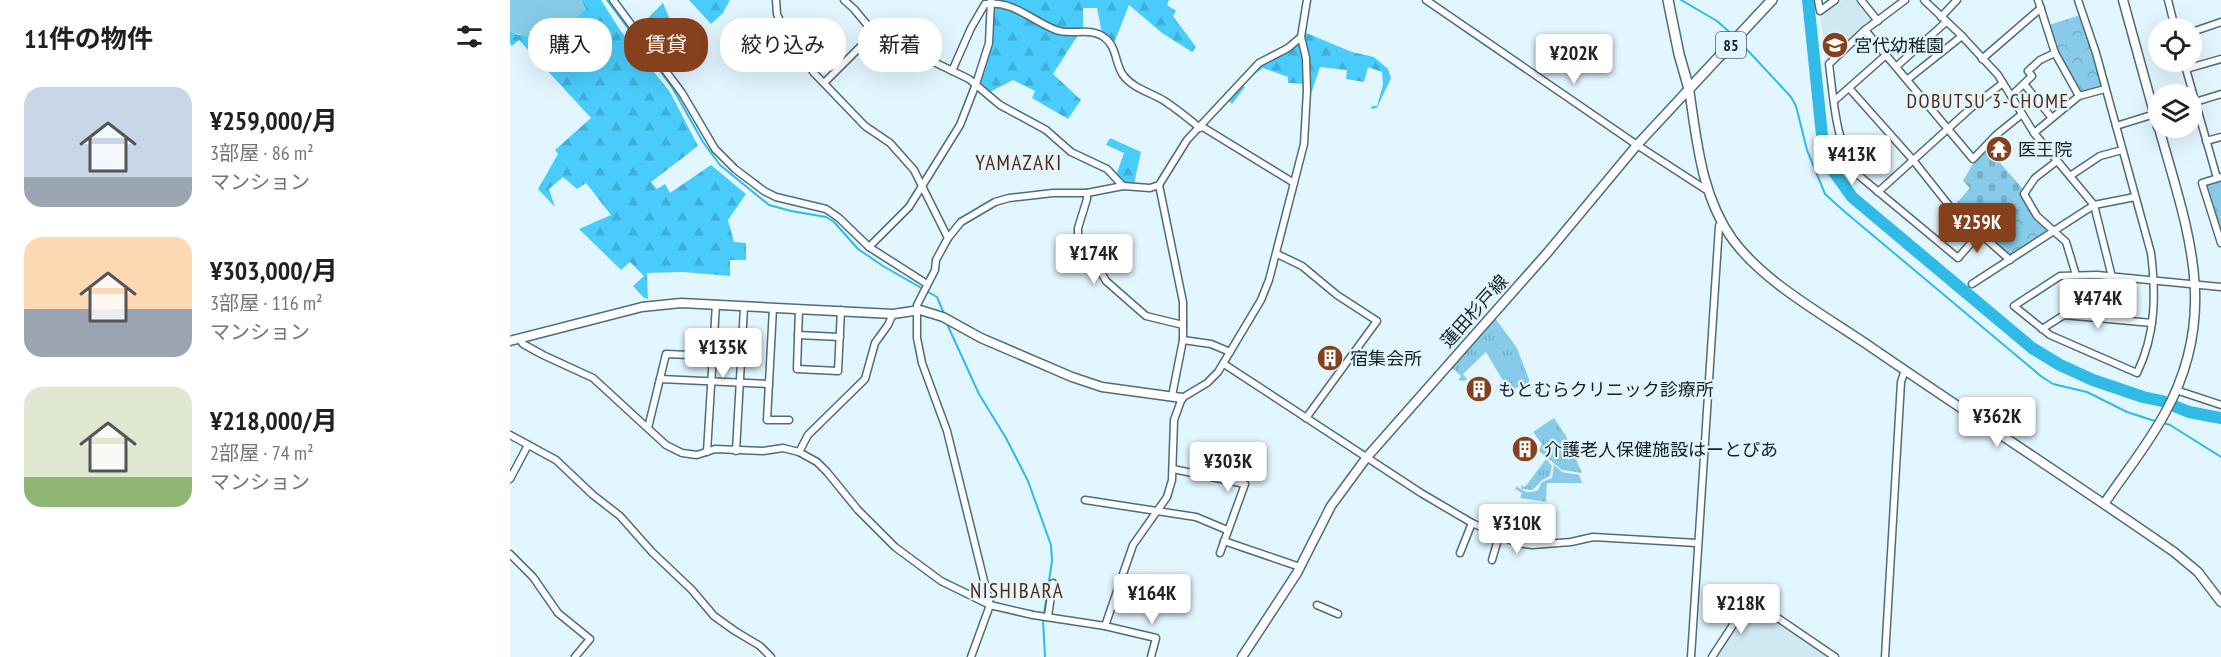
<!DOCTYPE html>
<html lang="ja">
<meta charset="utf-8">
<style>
body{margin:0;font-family:"PT Sans Narrow","Noto Sans JP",sans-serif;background:#f6f6f6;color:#202124;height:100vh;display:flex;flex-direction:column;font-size:22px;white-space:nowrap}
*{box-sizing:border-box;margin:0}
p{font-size:20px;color:#757577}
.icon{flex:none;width:33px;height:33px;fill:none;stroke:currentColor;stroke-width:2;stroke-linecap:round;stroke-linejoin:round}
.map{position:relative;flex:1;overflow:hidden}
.panel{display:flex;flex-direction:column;background:#fff;width:510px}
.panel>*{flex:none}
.hud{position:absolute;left:18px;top:18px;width:570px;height:54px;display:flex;gap:12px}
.controls{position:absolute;left:1638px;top:18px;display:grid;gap:12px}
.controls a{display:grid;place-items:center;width:54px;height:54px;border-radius:50%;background:#fff;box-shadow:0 6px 24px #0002;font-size:30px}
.price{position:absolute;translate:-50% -51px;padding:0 14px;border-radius:6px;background:#fff;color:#222;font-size:20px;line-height:39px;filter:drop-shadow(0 2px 3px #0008)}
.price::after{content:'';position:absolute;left:50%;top:36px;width:18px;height:14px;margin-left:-9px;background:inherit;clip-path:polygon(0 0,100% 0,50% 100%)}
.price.active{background:#86401b;color:#fff}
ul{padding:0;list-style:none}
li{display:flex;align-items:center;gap:18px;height:150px;padding:0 24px}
li span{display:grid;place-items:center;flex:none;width:168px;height:120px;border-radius:18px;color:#555}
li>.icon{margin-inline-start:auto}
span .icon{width:72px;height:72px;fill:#fffc;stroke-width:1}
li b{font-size:26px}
h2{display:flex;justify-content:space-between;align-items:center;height:72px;padding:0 24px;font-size:26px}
.tag{padding:0 21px;border-radius:24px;background:#fff;box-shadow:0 6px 24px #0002;font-size:21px;line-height:54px}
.tag.active{background:#86401b;color:#fff}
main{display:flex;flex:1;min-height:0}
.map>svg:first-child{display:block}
.built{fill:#cfe8f2}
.grass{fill:url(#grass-tufts)}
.forest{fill:url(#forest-firs)}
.cemetery{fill:url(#cemetery-stones)}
.park{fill:url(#park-crowns)}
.pitch{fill:#87cbe8}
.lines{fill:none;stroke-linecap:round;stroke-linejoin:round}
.stream{stroke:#30bae8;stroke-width:2}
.river{stroke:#30bae8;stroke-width:12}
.street-casing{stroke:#4e6c79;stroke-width:9}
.secondary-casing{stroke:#4e6c79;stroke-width:11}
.primary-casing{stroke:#4e6c79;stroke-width:12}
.street{stroke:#fff;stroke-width:6}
.secondary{stroke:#fff;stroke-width:8}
.primary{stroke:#fff;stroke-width:9}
.labels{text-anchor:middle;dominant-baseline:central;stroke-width:4.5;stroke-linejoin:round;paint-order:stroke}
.shield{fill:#e2f6ff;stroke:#526066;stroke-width:1.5}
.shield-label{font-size:16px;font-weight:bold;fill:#142025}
.poi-label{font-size:18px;fill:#142025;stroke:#e2f6ff;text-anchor:start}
.street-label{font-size:18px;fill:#142025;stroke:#e2f6ff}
.neighbourhood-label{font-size:20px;letter-spacing:1.5px;fill:#58280e;stroke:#e2f6ff}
.quarter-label{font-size:21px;letter-spacing:1.5px;fill:#58280e;stroke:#e2f6ff}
</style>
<main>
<section class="panel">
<h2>11件の物件<svg class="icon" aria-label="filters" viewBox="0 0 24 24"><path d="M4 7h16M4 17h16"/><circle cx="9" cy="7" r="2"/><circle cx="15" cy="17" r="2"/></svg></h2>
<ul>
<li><span style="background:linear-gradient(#c9d6e8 75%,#9aa5b1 0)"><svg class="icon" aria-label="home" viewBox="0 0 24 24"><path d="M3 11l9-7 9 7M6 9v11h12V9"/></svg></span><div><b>¥259,000/月</b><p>3部屋 · 86 m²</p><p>マンション</p></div></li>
<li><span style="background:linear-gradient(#ffd9b3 60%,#9aa5b1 0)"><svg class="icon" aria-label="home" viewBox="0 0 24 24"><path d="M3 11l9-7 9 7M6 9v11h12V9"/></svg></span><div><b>¥303,000/月</b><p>3部屋 · 116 m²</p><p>マンション</p></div></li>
<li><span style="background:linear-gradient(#dfe7d0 75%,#8fb573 0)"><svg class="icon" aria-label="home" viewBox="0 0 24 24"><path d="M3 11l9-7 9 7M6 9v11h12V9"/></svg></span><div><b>¥218,000/月</b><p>2部屋 · 74 m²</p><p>マンション</p></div></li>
</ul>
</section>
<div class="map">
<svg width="1711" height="657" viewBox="0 0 1711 657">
<defs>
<pattern id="grass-tufts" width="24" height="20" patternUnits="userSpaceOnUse" patternTransform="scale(1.5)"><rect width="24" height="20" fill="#87cbe8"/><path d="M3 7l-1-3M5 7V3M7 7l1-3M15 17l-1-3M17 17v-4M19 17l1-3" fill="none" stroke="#74aec7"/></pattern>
<pattern id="forest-firs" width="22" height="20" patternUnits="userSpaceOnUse" patternTransform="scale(1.5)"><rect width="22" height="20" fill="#49ccfb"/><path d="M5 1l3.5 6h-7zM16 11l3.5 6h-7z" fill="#3fafd7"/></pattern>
<pattern id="cemetery-stones" width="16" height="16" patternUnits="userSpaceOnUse" patternTransform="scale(1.5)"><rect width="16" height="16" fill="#87cbe8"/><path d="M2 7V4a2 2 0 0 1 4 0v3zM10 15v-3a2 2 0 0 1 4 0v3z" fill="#74aec7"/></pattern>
<pattern id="park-crowns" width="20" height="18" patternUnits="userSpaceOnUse" patternTransform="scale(1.5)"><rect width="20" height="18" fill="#87cbe8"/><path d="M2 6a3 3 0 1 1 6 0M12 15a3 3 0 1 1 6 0" fill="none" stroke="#74aec7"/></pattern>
</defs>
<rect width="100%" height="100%" fill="#e2f6ff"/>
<g class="built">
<path d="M 1332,0 L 1347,0 L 1363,19 L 1362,22 L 1317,60 L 1310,16 Z"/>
<path d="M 1241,603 L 1321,657 L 1205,657 Z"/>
</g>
<g class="grass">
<path d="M 985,318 L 1007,348 L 1020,382 L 999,391 L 976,352 L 953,374 L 957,379 L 955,381 L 948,380 L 951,376 L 942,368 Z"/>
<path d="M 1044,418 L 1056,436 L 1072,473 L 1052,470 L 1029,451 L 1032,444 L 1023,432 Z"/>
<path d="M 1036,459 L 1042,466 L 1040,476 L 1031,481 L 1023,490 L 1012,489 L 1011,485 L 1015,487 Z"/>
<path d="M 1044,465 L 1052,472 L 1069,475 L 1072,483 L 1037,483 L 1036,502 L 1010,498 L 1012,493 L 1005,489 L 1007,486 C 1013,492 1020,494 1028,490 L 1032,482 L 1042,478 Z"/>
</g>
<g class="forest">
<path d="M 71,0 L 91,0 L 110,30 L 160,92 L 188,146 L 141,182 L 147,189 L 155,184 L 160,193 L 201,165 L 236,194 L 218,220 L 224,242 L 236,243 L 236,260 L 220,260 L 220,276 L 173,272 L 137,273 L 138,299 L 134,298 L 123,286 L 134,276 L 120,262 L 111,270 L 69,229 L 101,215 L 76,183 L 67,189 L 53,177 L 39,189 L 45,207 L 28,189 L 48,154 L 45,150 L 81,118 L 9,40 L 2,46 L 0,44 L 0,31 L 8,35 L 48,31 L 76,9 Z"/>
<path d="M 179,0 L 220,0 L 213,13 L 201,24 Z"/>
<path d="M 483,0 L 659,0 L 657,5 L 666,11 L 663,16 L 686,47 L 682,52 L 652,33 L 619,5 L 604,43 L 602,43 L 592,33 L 587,8 L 573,8 L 573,27 L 543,74 L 571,100 L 558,119 L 522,98 L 525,91 L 503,80 L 480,92 L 469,83 L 483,37 Z"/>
<path d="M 153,3 L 163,27 L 174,45 L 155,63 L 129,27 Z"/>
<path d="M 794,32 L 842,52 L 864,57 L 878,69 L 881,78 L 867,108 L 861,109 L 862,106 L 867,106 L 873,85 L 872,72 L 858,67 L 854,82 L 836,79 L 837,70 L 810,67 L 802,91 L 799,91 L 799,84 L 778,83 L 778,77 L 753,68 L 742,76 L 733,85 L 735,87 L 722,104 L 718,100 L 751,64 L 779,50 Z"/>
<path d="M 600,138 L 631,152 L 624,184 L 615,184 L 607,173 L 614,153 L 596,145 Z"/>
</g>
<path class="cemetery" d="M 1477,148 L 1513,189 L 1501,206 L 1511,210 L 1491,232 L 1465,226 L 1443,207 L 1460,188 L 1453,181 L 1463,164 Z"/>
<g class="park">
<path d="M 1570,15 L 1592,84 L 1590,87 L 1572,92 L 1547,50 L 1539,25 Z"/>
<path d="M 1711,180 L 1711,236 L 1696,186 L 1697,184 Z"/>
<path d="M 1510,193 L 1524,217 L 1537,228 L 1536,231 L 1502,255 L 1498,255 L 1465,226 L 1471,218 L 1492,232 L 1510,210 L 1501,206 Z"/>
</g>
<path class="pitch" d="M 0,0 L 71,0 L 76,9 C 55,29 29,45 0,31 Z"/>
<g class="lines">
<g class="stream">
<path d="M 97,0 L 162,87 L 193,142 L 210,165 L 259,205 L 281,211 L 316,217 L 324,222 L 348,249 L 373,266 L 427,297 L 435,316"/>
<path d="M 1171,0 L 1207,21 L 1225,37"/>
<path d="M 1229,41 L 1281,97 L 1286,106 L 1297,150 L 1315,194 L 1335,212 L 1532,377 L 1543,384 L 1577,392 L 1617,412 L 1648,422"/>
<path d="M 437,324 L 469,394 L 496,438 L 518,481 L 541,545 L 542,561 L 533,620 L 535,657"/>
<path d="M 1653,423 L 1660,425 L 1711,457"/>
</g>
<path class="river" d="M 1298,0 L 1313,145 L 1322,169 L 1342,197 L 1522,348 L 1550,365 L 1583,380 L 1633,397 L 1652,401 L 1679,412 L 1711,418"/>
<defs>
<g id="street">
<path d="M 103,0 L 172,93 L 205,149 L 225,169 L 254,191 L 266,197 L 316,209 L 329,218 L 359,247 L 417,284"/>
<path d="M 266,0 L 267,14 L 271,23 L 304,73 L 355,126 L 380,143 L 404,170 L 438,238"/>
<path d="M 334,0 L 344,9 L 364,33 L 459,79 L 490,105 L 536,130 L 561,152 L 597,169 L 613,186"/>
<path d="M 916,0 L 1127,145 L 1198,191"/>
<path d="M 1308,0 L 1310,11 L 1325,0"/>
<path d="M 1351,0 L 1368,21"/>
<path d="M 1395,0 L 1355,30 L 1319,64 C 1324,101 1325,142 1347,174 L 1448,258 L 1469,234"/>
<path d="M 1414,0 L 1452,36 L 1488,75 L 1524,133 L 1584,205 L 1602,277"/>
<path d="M 1528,0 L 1545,53 L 1569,96"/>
<path d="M 1568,0 L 1586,53 L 1641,253 C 1646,294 1646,334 1627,373 L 1540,335 L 1504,306 L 1550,276 L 1587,275 L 1711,287"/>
<path d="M 1658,0 L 1665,28"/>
<path d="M 1431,17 L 1447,0"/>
<path d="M 1355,30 L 1463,159 L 1486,135 L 1512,114"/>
<path d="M 1682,32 L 1711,22"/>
<path d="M 1472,59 L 1531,8"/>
<path d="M 1674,62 L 1707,178"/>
<path d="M 1387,66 L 1436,22"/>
<path d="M 1676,69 L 1711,59"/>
<path d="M 442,71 L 461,28 L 475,4 C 503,0 522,21 546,30 C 562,36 580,26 595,38 C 607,47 605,64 613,75 C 623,89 643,93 656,102 C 668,110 679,119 690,128"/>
<path d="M 1398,79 L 1452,36"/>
<path d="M 314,83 L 364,33"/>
<path d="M 1514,84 L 1542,118"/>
<path d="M 1339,88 L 1403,160 L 1441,208 L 1500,260"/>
<path d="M 1501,96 L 1522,76 L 1518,71 L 1530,60 L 1545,53"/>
<path d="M 1324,101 L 1376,55"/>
<path d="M 1682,103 L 1711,94"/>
<path d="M 691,126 L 784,183"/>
<path d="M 1606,126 L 1648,113"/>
<path d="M 1524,133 L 1569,96 L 1595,89"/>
<path d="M 1696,141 L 1711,137"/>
<path d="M 1547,161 L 1525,178 L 1514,194 L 1527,216 L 1556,242 L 1566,275"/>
<path d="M 1560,176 L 1590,156 L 1612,150"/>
<path d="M 1711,177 L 1692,183 L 1711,243"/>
<path d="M 649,185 L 673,302 L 673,340 L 662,396"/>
<path d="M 1368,192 L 1462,107 L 1493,83"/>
<path d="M 577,193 L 577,199 L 568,228 L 568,245 L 585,262 L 596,281 L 636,316 L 673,325"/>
<path d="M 359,247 L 399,207 L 450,125 L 466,84 L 479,43 L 481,0"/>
<path d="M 767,254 L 792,266 L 827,295 L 867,321 L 796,418"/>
<path d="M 1462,284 L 1584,205 L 1625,197"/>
<path d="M 263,308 L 257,420 L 279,420"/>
<path d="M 289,309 L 287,369 L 328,371 L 331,310"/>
<path d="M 1532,329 L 1554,315 L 1642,323"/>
<path d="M 288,335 L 330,337"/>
<path d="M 10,340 L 13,344 L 33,355 L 83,378 L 156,445 L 172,453 L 187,455 L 205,449 L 253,451 L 273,448 L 289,452 L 307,462 L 317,472 L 348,510 L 385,547 L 431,581 L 480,605 L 523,615 L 595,626 L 646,638 L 641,657"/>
<path d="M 673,340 L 701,344 L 720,352"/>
<path d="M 714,364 L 911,493 L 962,523 L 1007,543 L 1022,545 L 1061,542 L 1083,537 L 1187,543"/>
<path d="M 150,379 L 259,384"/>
<path d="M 1666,390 L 1711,405"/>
<path d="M 138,428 L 156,354 L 202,356"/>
<path d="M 0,435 L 46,460 L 83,495 L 110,516 L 142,552 L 182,590 L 204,616 L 225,631 L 250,646 L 261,657"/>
<path d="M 226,451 L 234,307"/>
<path d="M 197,452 L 206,304"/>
<path d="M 289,452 L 298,435 L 355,379 L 365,343 L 378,325 L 383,314"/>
<path d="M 663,469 L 735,484 L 710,553"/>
<path d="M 0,479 L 18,445"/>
<path d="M 575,500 L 686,517 L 717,530"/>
<path d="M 714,541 L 790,567"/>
<path d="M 950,553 L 962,523"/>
<path d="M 0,554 L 23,577 L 48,613 L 80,639 L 65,657"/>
<path d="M 982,560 L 989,536"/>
<path d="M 807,605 L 828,614"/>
<path d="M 538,616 L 543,583"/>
<path d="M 595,626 L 623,545 L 657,497 L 662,480 L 664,420 L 672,398 L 697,383 L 708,372 L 751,300 L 759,280 L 794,144 L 797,91 L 796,58 L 791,37 L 797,0"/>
<path d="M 461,657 L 480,605 L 437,431 L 412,363 L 407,338 L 407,305 L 425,270 L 426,260 L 438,238 L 451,222 L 485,202 L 499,198 L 543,193 L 577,193 L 613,186 L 640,188 L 649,185 L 677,140 L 749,63 L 778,48 L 791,37"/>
<path d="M 1181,657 L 1209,226 L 1212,222"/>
<path d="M 1202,657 L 1240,599 L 1325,657"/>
<path d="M 1375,657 L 1391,382 L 1395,370"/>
</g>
<g id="secondary">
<path d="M 1613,0 L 1648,127"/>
<path d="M 1179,89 C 1187,141 1191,196 1223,240 C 1254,282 1312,314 1355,343 C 1458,414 1562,481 1664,552 L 1688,572 L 1711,602"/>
<path d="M 0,341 L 132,307 L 171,303 L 383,314 L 410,310 L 433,317 L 471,338 L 562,377 L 592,387 L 672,398"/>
<path d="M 1594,504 C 1614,474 1638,445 1655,413 C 1711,312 1677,229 1649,128"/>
<path d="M 732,657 L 787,573 L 821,506 L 857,457 L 1038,252 L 1127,145 L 1179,89"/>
</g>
<g id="primary">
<path d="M 1158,0 L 1169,54 L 1179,89"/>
<path d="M 1179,89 L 1262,0"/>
</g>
</defs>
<use href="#street" class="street-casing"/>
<use href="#secondary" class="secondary-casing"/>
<use href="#primary" class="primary-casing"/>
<use href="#street" class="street"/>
<use href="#secondary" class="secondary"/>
<use href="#primary" class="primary"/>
</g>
<defs>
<symbol id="school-disc" viewBox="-11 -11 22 22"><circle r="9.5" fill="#86401b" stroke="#e2f6ff"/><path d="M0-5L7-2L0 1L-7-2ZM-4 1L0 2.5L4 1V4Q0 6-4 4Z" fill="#fff"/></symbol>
<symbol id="temple-disc" viewBox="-11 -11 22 22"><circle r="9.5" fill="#86401b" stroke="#e2f6ff"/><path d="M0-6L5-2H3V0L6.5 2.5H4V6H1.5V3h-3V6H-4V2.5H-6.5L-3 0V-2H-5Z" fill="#fff"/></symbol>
<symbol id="building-disc" viewBox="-11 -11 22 22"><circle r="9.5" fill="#86401b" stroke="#e2f6ff"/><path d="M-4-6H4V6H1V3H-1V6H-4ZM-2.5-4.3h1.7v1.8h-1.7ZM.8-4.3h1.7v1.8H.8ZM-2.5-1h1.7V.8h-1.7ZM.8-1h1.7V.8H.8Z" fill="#fff"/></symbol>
</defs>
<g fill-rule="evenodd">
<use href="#school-disc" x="1310" y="30" width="30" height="30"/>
<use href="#temple-disc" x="1474" y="134" width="30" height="30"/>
<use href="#building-disc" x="805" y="343" width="30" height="30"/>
<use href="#building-disc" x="954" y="374" width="30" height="30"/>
<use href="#building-disc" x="1000" y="434" width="30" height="30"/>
</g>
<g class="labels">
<rect class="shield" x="1206" y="32" width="30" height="26" rx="4.5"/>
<g class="shield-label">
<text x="1221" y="45">85</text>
</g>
<g class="poi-label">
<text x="1344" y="45">宮代幼稚園</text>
<text x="1508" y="149">医王院</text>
<text x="840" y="358">宿集会所</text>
<text x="988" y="389">もとむらクリニック診療所</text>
<text x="1034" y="449">介護老人保健施設はーとぴあ</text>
</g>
<g class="street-label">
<text transform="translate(964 311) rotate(-48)">蓮田杉戸線</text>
</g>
<g class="neighbourhood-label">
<text x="1478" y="101">DOBUTSU 3-CHOME</text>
</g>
<g class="quarter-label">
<text x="509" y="162">YAMAZAKI</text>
<text x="507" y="590">NISHIBARA</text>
</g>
</g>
</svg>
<div class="controls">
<a><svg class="icon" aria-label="locate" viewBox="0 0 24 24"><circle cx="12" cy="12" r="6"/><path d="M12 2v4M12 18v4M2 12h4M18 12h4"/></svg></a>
<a><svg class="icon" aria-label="layers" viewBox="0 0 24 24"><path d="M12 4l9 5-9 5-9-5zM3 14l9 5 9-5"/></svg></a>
</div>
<b class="price" style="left:1064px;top:85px">¥202K</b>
<b class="price" style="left:1342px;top:186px">¥413K</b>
<b class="price active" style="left:1467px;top:254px">¥259K</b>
<b class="price" style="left:584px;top:285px">¥174K</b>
<b class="price" style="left:1588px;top:330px">¥474K</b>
<b class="price" style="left:213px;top:379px">¥135K</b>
<b class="price" style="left:1487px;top:448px">¥362K</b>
<b class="price" style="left:718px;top:493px">¥303K</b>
<b class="price" style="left:1007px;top:555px">¥310K</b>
<b class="price" style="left:642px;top:625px">¥164K</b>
<b class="price" style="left:1231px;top:635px">¥218K</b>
<div class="hud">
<a class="tag">購入</a>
<a class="tag active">賃貸</a>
<a class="tag">絞り込み</a>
<a class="tag">新着</a>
</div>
</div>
</main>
